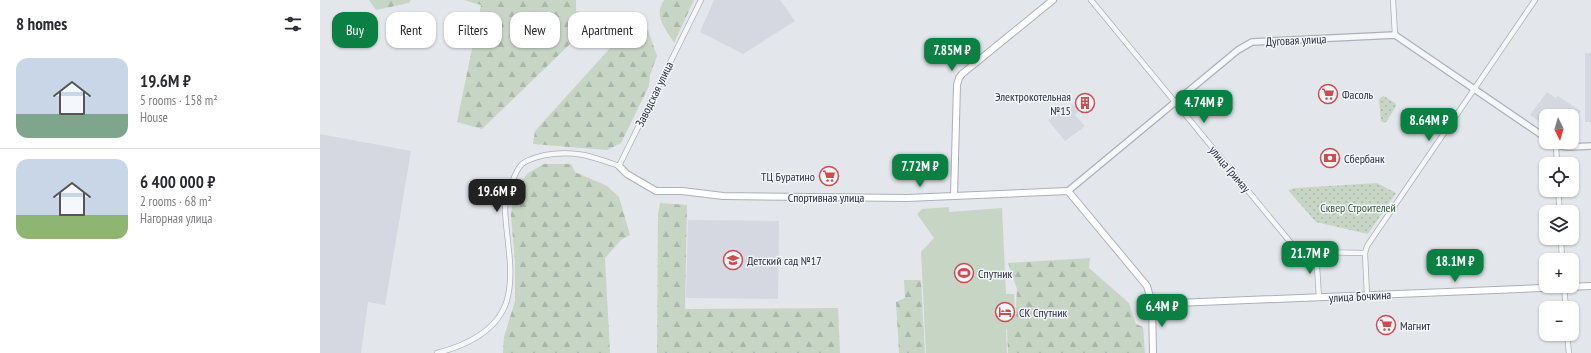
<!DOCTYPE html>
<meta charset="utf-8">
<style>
body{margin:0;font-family:"PT Sans Narrow",sans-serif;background:#f2f2f3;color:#2b2b33;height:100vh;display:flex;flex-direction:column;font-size:15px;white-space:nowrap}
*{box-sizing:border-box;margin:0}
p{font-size:13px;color:#7c7c81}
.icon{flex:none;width:22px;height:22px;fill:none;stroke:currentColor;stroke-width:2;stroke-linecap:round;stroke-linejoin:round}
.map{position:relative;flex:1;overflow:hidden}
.side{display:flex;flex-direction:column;background:#fff;width:320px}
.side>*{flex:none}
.guide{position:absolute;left:12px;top:12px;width:380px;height:36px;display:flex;gap:8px}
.needle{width:26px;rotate:175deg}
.tools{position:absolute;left:1219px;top:109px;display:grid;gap:8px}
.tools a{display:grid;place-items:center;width:40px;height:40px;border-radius:8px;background:#fff;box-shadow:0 1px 3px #0004;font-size:20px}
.price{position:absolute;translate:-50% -34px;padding:0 9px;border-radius:8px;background:#0b8043;color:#fff;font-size:13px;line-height:26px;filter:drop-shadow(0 1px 2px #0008)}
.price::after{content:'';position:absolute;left:50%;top:24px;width:12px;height:9px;margin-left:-6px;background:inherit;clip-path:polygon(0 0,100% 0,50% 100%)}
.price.active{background:#222;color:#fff}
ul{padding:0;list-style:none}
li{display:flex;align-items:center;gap:12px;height:100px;padding:0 16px}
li+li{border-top:1px solid #e1e1e2}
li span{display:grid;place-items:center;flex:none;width:112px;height:80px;border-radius:12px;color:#555}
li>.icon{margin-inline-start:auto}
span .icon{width:48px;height:48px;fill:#fffc;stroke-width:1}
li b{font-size:17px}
h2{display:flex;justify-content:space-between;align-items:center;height:48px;padding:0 16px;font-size:17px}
.chip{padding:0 14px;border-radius:12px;background:#fff;box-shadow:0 1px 3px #0004;font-size:14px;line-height:36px}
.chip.active{background:#0b8043;color:#fff}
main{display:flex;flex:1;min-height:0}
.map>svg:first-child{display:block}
.built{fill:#d5d8e0}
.forest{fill:url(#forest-firs)}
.park{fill:url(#park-dots)}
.pitch{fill:#c7d5c5}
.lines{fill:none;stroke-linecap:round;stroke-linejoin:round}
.minor-casing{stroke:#acb0b9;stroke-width:6}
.tertiary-casing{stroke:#acb0b9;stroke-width:8}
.secondary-casing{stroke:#acb0b9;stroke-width:8}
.minor{stroke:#f6f7f9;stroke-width:4.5}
.tertiary{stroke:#f6f7f9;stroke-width:5.5}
.secondary{stroke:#fff;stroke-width:6}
.labels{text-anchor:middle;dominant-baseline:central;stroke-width:3;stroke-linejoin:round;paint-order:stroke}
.street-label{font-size:12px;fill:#2b3144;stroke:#f3f5f8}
.poi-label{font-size:12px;fill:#2b3144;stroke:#f3f5f8;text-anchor:start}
.park-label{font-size:12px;fill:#3b5f38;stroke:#f3f5f8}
</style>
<main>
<section class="side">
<h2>8 homes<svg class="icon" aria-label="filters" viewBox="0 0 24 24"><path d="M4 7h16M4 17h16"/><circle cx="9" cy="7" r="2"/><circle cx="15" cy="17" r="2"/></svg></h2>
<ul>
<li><span style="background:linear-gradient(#c9d6e8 70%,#7fa58c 0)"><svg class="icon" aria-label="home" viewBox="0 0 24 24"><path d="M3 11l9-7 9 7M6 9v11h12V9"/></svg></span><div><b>19.6M ₽</b><p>5 rooms · 158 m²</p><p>House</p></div></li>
<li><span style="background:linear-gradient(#c9d6e8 70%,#8fb573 0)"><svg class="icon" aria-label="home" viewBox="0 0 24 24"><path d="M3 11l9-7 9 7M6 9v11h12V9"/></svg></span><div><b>6 400 000 ₽</b><p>2 rooms · 68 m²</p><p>Нагорная улица</p></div></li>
</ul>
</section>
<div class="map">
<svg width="1271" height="353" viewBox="0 0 1271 353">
<defs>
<pattern id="forest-firs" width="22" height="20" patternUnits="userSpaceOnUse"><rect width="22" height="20" fill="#c7d5c5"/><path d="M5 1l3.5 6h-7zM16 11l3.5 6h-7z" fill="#abb7aa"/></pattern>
<pattern id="park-dots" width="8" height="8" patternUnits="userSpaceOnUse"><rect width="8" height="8" fill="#c7d5c5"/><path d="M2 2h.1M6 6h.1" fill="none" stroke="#abb7aa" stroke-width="1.8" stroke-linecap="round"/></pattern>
</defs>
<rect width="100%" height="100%" fill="#e3e6eb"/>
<g class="built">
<path d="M 394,0 L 460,0 L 475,21 L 423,54 L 380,32 Z"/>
<rect x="1265" y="53" width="6" height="69"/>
<path d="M 1227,92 L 1236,98 L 1238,96 L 1261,111 L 1252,127 L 1252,116 L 1226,116 L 1226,126 L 1210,115 Z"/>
<path d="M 753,104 L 759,111 L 755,115 L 765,126 L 745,141 L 728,120 L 747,105 L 749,107 Z"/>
<path d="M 0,134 L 91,151 L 65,305 L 48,302 L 41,353 L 0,353 Z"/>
<path d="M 368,220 L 459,221 L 458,299 L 366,298 Z"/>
</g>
<g class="forest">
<path d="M 49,0 L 91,0 L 89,3 L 56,10 Z"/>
<path d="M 144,0 L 256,0 L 256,11 L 279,16 L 162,129 L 137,122 L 161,5 Z"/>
<path d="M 344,0 L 374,0 L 354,43 C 346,29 333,16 344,0 Z"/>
<path d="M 311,25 L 328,30 L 337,56 L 330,75 L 329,86 L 301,143 L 287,150 L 213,144 L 215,131 Z"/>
<path d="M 224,164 L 251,164 L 255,172 L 287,186 L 299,197 L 310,235 L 301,240 L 285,258 L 290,353 L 183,353 L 184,337 L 195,301 L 195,262 L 191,215 L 194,190 L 208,173 Z"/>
<path d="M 340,203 L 367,205 L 365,309 L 518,308 L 520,353 L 337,353 L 338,215 Z"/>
<path d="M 770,258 L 769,268 L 809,303 L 816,324 L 823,327 L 825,353 L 688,353 L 687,329 L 695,322 L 697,289 L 688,263 Z"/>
<path d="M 584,280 L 601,280 L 605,353 L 579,353 L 576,302 L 585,298 Z"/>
</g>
<g class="park">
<path d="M 1064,96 L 1075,103 L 1076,106 L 1067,121 L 1064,123 L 1061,121 L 1059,100 L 1061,97 Z"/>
<path d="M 1057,183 L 1076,193 L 1048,234 L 996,222 L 968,190 L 976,188 Z"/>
</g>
<path class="pitch" d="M 629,207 L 629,212 L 682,208 L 686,294 L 694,294 L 696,328 L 686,329 L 687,353 L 606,353 L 601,252 L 614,238 L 597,214 L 602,209 Z"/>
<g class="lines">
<defs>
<g id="minor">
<path d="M 771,0 L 971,243 C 990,255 1023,252 1045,253"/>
<path d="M 1073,0 L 1075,35"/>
<path d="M 1236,145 L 1237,164"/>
<path d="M 1238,190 L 1240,212"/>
<path d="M 1241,238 L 1242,260"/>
<path d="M 996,251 L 999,298"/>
<path d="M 1244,287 L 1246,308"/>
<path d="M 1047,296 L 1045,253 L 1047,246 L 1215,0"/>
<path d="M 1247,334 L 1249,353"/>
<path d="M 117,353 C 145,346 178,331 187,300 C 195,271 186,239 185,209 C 185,200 189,191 192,183 C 194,177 198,168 202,164 C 208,159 217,157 225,155 C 255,150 271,156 299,166 L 381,0"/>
</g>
<g id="tertiary">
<path d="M 1231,142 C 1243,150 1258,146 1271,146"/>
<path d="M 748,191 L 918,50 L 932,42 L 1075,35 L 1226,138"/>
</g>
<g id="secondary">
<path d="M 299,166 L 307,174 L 336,191 L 362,191 L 403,196 L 587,198 L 748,191 L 827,286 L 832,304 L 833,353"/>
<path d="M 634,196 L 637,85 L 639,78 L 642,74 L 733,0"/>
<path d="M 832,304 L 1271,286"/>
</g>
</defs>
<use href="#minor" class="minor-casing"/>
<use href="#tertiary" class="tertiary-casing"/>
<use href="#secondary" class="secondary-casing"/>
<use href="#minor" class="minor"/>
<use href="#tertiary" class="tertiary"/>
<use href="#secondary" class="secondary"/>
</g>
<defs>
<symbol id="supermarket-ring" viewBox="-11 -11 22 22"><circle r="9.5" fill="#f3f5f8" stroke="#ce4b4f" stroke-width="1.5"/><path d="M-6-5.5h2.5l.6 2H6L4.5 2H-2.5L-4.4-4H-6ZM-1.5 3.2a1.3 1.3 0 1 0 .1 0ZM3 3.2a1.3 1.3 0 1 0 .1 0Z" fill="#ce4b4f"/></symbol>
<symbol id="building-ring" viewBox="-11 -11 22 22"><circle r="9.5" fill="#f3f5f8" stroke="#ce4b4f" stroke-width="1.5"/><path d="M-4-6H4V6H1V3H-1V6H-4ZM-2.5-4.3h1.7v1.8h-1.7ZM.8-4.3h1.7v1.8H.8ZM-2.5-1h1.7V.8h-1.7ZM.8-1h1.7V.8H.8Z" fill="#ce4b4f"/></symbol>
<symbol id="bank-ring" viewBox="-11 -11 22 22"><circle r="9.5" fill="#f3f5f8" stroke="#ce4b4f" stroke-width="1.5"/><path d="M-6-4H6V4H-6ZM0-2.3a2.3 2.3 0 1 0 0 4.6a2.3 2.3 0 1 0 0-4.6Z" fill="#ce4b4f"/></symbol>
<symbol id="school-ring" viewBox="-11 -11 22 22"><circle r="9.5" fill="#f3f5f8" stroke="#ce4b4f" stroke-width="1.5"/><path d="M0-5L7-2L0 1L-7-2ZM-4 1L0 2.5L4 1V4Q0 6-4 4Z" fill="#ce4b4f"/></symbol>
<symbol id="stadium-ring" viewBox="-11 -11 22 22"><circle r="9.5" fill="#f3f5f8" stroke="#ce4b4f" stroke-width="1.5"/><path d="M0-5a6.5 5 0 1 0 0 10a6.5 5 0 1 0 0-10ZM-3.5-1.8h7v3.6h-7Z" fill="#ce4b4f"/></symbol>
<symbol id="hotel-ring" viewBox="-11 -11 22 22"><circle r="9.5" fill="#f3f5f8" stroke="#ce4b4f" stroke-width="1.5"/><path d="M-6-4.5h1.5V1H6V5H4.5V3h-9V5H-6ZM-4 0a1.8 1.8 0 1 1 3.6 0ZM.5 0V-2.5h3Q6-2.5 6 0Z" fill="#ce4b4f"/></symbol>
</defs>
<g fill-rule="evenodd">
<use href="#supermarket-ring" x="997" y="83" width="22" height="22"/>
<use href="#building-ring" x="754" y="92" width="22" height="22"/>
<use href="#bank-ring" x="999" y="147" width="22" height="22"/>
<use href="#supermarket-ring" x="498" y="165" width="22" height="22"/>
<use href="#school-ring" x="402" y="249" width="22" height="22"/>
<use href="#stadium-ring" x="633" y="262" width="22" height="22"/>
<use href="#hotel-ring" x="674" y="301" width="22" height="22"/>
<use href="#supermarket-ring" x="1055" y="314" width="22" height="22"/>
</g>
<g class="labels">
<g class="street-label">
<text transform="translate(976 40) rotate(-3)">Дуговая улица</text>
<text transform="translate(334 94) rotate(-64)">Заводская улица</text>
<text transform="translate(910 169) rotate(50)">улица Гримау</text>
<text x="506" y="197">Спортивная улица</text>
<text transform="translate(1040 296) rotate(-3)">улица Бочкина</text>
</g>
<g class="poi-label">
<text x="1022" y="94">Фасоль</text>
<text x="751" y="96" text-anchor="end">Электрокотельная<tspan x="751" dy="14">№15</tspan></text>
<text x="1024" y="158">Сбербанк</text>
<text x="495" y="176" text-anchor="end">ТЦ Буратино</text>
<text x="427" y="260">Детский сад №17</text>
<text x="658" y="273">Спутник</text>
<text x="699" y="312">СК Спутник</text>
<text x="1080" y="325">Магнит</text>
</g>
<g class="park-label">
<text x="1038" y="207">Сквер Строителей</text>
</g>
</g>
</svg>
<div class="tools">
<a><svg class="needle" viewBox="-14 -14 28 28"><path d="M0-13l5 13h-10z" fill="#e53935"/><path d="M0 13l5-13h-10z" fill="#7c7c81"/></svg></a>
<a><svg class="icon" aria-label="locate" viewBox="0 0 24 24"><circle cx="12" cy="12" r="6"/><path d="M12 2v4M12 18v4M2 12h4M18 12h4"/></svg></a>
<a><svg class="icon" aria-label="layers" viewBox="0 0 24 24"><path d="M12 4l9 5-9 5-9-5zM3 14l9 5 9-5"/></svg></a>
<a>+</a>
<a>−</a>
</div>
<b class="price" style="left:632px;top:72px">7.85M ₽</b>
<b class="price" style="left:884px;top:124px">4.74M ₽</b>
<b class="price" style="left:1109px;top:142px">8.64M ₽</b>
<b class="price" style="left:600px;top:188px">7.72M ₽</b>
<b class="price active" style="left:177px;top:213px">19.6M ₽</b>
<b class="price" style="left:990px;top:275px">21.7M ₽</b>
<b class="price" style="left:1135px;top:283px">18.1M ₽</b>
<b class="price" style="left:842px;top:328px">6.4M ₽</b>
<div class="guide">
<a class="chip active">Buy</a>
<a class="chip">Rent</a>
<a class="chip">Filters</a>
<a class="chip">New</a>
<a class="chip">Apartment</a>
</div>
</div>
</main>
